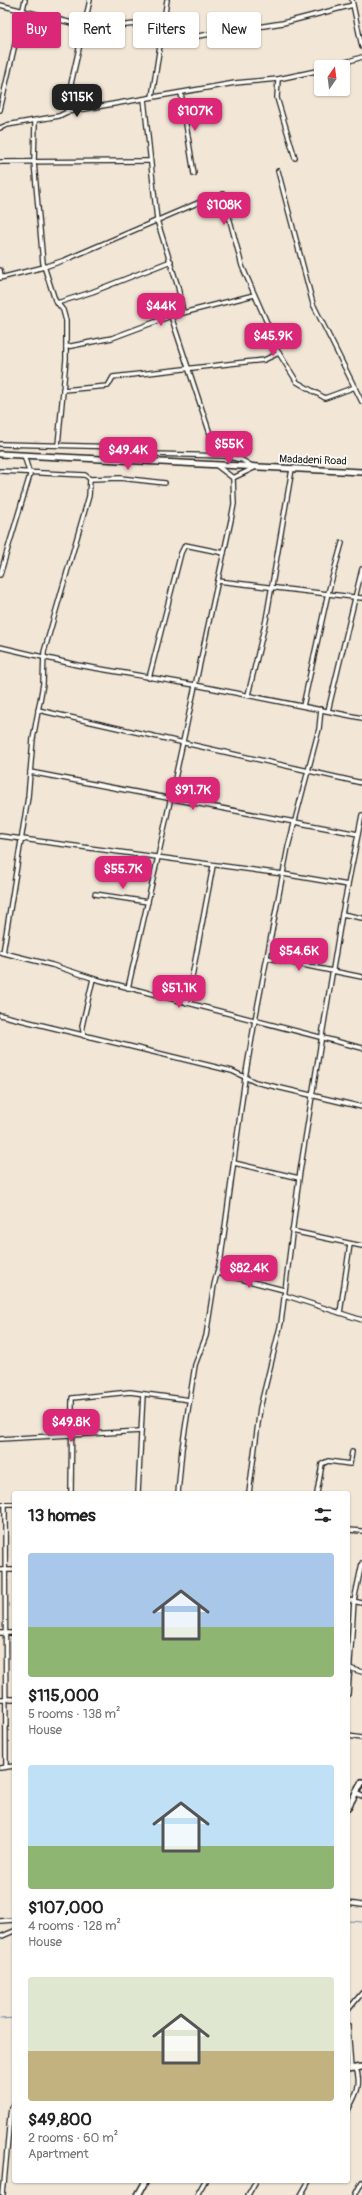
<!DOCTYPE html>
<meta charset="utf-8">
<style>
body{margin:0;font-family:Pangolin,sans-serif;background:#f2f2f2;color:#222;height:100vh;display:flex;flex-direction:column;font-size:15px;white-space:nowrap}
*{box-sizing:border-box;margin:0}
p{font-size:13px;color:#767676}
.icon{flex:none;width:22px;height:22px;fill:none;stroke:currentColor;stroke-width:2;stroke-linecap:round;stroke-linejoin:round}
.map{position:relative;flex:1;overflow:hidden}
.panel{position:absolute;left:12px;top:1491px;width:338px;height:692px;display:flex;flex-direction:column;background:#fff;border-radius:4px;box-shadow:0 1px 3px #0004}
.panel>*{flex:none}
.banner{position:absolute;left:12px;top:12px;width:338px;height:36px;display:flex;gap:8px}
.needle{width:26px;rotate:14deg}
.tools{position:absolute;left:314px;top:60px;display:grid;gap:8px}
.tools a{display:grid;place-items:center;width:36px;height:36px;border-radius:4px;background:#fff;box-shadow:0 1px 3px #0004;font-size:20px}
.price{position:absolute;translate:-50% -34px;padding:0 9px;border-radius:8px;background:#db2777;color:#fff;font-size:13px;line-height:26px;filter:drop-shadow(0 1px 2px #0008)}
.price::after{content:'';position:absolute;left:50%;top:24px;width:12px;height:9px;margin-left:-6px;background:inherit;clip-path:polygon(0 0,100% 0,50% 100%)}
.price.on{background:#222;color:#fff}
ul{padding:0;list-style:none}
li{display:grid;align-content:center;gap:8px;height:212px;padding:0 16px}
li span{display:grid;place-items:center;height:124px;border-radius:4px;color:#555}
li>.icon{margin-inline-start:auto}
span .icon{width:72px;height:72px;fill:#fffc;stroke-width:1}
li b{font-size:17px}
h2{display:flex;justify-content:space-between;align-items:center;height:48px;padding:0 16px;font-size:17px}
.chip{padding:0 14px;border-radius:4px;background:#fff;box-shadow:0 1px 3px #0004;font-size:14px;line-height:36px}
.chip.on{background:#db2777;color:#fff}
.map>svg:first-child{display:block}
.lines{fill:none;stroke-linecap:round;stroke-linejoin:round}
.stream{stroke:#6987a1;stroke-width:1}
.street-casing{stroke:#1c1c1c;stroke-width:6}
.secondary-casing{stroke:#1c1c1c;stroke-width:8}
.street{stroke:#fdfcf7;stroke-width:3.5}
.secondary{stroke:#fdfcf7;stroke-width:5}
.labels{text-anchor:middle;dominant-baseline:central;stroke-width:3.5;stroke-linejoin:round;paint-order:stroke}
.street-label{font-size:11px;fill:#1c1c1c;stroke:#fdfcf7}
</style>
<div class="map">
<svg width="362" height="2195" viewBox="0 0 362 2195">
<rect width="100%" height="100%" fill="#f2e7d7"/>
<filter id="ink" filterUnits="userSpaceOnUse"><feTurbulence type="fractalNoise" baseFrequency=".025" numOctaves="2"/><feDisplacementMap in="SourceGraphic" scale="8" xChannelSelector="R" yChannelSelector="G"/><feConvolveMatrix kernelMatrix="1 2 1 2 8 2 1 2 1" color-interpolation-filters="sRGB"/></filter>
<g filter="url(#ink)">
<g class="lines">
<g class="stream">
<path d="M 348,1921 L 362,1922"/>
<path d="M 0,2019 L 14,2018"/>
</g>
<defs>
<g id="street">
<path d="M 352,0 L 362,47"/>
<path d="M 0,5 L 84,26 L 117,26 L 163,21"/>
<path d="M 159,42 L 283,23 L 353,5"/>
<path d="M 330,67 L 362,57"/>
<path d="M 278,79 L 277,98 L 295,158"/>
<path d="M 181,93 L 194,174"/>
<path d="M 152,97 L 167,0"/>
<path d="M 144,99 L 157,220 L 178,287 L 183,312"/>
<path d="M 0,110 L 25,0"/>
<path d="M 67,112 L 68,97 L 90,0"/>
<path d="M 35,122 L 34,162 L 43,263 L 55,300 L 63,310 L 66,321 L 66,359 L 58,445"/>
<path d="M 0,128 L 7,125 L 59,116 L 67,112 L 235,83 L 278,79 L 321,70"/>
<path d="M 0,162 L 149,161"/>
<path d="M 278,171 L 313,304 L 362,402"/>
<path d="M 223,194 L 242,266 L 268,325 L 272,342 L 297,382 L 325,398 L 355,387"/>
<path d="M 0,270 L 1,277"/>
<path d="M 0,278 L 44,267 L 65,260 L 200,202"/>
<path d="M 57,303 L 92,292 L 171,261"/>
<path d="M 171,316 L 217,455"/>
<path d="M 66,347 L 112,338 L 171,316 L 254,295"/>
<path d="M 63,390 L 108,386 L 113,377 L 264,360 L 279,353"/>
<path d="M 0,444 L 126,447 L 155,454 L 225,456 L 242,460 L 252,466"/>
<path d="M 216,465 L 233,478"/>
<path d="M 0,471 L 85,475 L 90,479 L 89,496 L 44,652 L 43,684 L 33,739 L 28,797 L 3,953"/>
<path d="M 233,478 L 254,468"/>
<path d="M 90,479 L 120,478 L 165,483"/>
<path d="M 0,575 L 30,475 L 24,455"/>
<path d="M 218,581 L 362,598"/>
<path d="M 0,647 L 77,665 L 195,685 L 362,718"/>
<path d="M 149,678 L 181,553 L 185,545 L 224,553"/>
<path d="M 248,695 L 266,620 L 292,469"/>
<path d="M 303,706 L 328,593 L 342,543"/>
<path d="M 38,710 L 362,783"/>
<path d="M 328,711 L 362,569"/>
<path d="M 30,772 L 358,834"/>
<path d="M 0,836 L 283,874 L 348,885"/>
<path d="M 95,894 L 148,902"/>
<path d="M 342,914 L 362,918"/>
<path d="M 0,952 L 52,965 L 95,979 L 362,1048"/>
<path d="M 268,958 L 362,977"/>
<path d="M 128,988 L 158,857 L 231,520 L 234,504 L 233,478"/>
<path d="M 187,1003 L 213,866"/>
<path d="M 0,1015 L 232,1071 L 255,1082 L 362,1107"/>
<path d="M 84,1036 L 82,1026 L 93,979"/>
<path d="M 234,1163 L 299,1178"/>
<path d="M 292,1231 L 362,1246"/>
<path d="M 217,1273 L 284,1290"/>
<path d="M 284,1295 L 362,1320"/>
<path d="M 340,1313 L 350,1244"/>
<path d="M 0,1439 L 141,1431"/>
<path d="M 71,1493 L 72,1398 L 130,1392 L 190,1400"/>
<path d="M 138,1493 L 143,1394"/>
<path d="M 178,1493 L 182,1449 L 195,1365 L 206,1336 L 214,1285 L 221,1257 L 245,1078 L 255,1020 L 288,847 L 319,729 L 321,709"/>
<path d="M 249,1493 L 260,1408 L 281,1323 L 299,1178 L 314,1084 L 342,914 L 362,815"/>
<path d="M 317,1493 L 322,1464 L 328,1461 L 350,1464 L 352,1452"/>
<path d="M 0,1504 L 14,1504"/>
<path d="M 5,1504 L 6,1767"/>
<path d="M 348,1530 L 362,1531"/>
<path d="M 0,1570 L 14,1570"/>
<path d="M 348,1600 L 362,1603"/>
<path d="M 0,1633 L 14,1633"/>
<path d="M 349,1668 L 362,1672"/>
<path d="M 348,1694 L 354,1601 L 362,1563"/>
<path d="M 0,1699 L 14,1699"/>
<path d="M 348,1736 L 362,1738"/>
<path d="M 0,1768 L 14,1766"/>
<path d="M 356,1793 L 362,1796"/>
<path d="M 348,1903 L 362,1905"/>
<path d="M 0,1921 L 14,1920"/>
<path d="M 0,1937 L 14,1931"/>
<path d="M 348,2010 L 362,1993"/>
<path d="M 348,2026 L 351,2069"/>
<path d="M 348,2110 C 356,2095 362,2085 356,2068"/>
<path d="M 3,2195 L 10,2116 L 11,2107 L 14,2105"/>
<path d="M 197,2195 L 205,2181"/>
<path d="M 248,2195 L 256,2181"/>
<path d="M 301,2195 L 309,2181"/>
<path d="M 355,2195 L 362,2182"/>
</g>
<g id="secondary">
<path d="M 0,454 L 362,472"/>
<path d="M 348,1807 L 362,1782"/>
<path d="M 348,2069 L 362,2067"/>
<path d="M 138,2195 L 146,2181"/>
</g>
</defs>
<use href="#street" class="street-casing"/>
<use href="#secondary" class="secondary-casing"/>
<use href="#street" class="street"/>
<use href="#secondary" class="secondary"/>
</g>
</g>
<g class="labels">
<g class="street-label">
<text transform="translate(313 460) rotate(2)">Madadeni Road</text>
</g>
</g>
</svg>
<div class="tools">
<a><svg class="needle" viewBox="-14 -14 28 28"><path d="M0-13l5 13h-10z" fill="#e53935"/><path d="M0 13l5-13h-10z" fill="#767676"/></svg></a>
</div>
<b class="price on" style="left:77px;top:118px">$115K</b>
<b class="price" style="left:195px;top:132px">$107K</b>
<b class="price" style="left:224px;top:226px">$108K</b>
<b class="price" style="left:161px;top:327px">$44K</b>
<b class="price" style="left:273px;top:357px">$45.9K</b>
<b class="price" style="left:229px;top:465px">$55K</b>
<b class="price" style="left:128px;top:471px">$49.4K</b>
<b class="price" style="left:193px;top:811px">$91.7K</b>
<b class="price" style="left:123px;top:890px">$55.7K</b>
<b class="price" style="left:299px;top:972px">$54.6K</b>
<b class="price" style="left:179px;top:1009px">$51.1K</b>
<b class="price" style="left:249px;top:1289px">$82.4K</b>
<b class="price" style="left:71px;top:1443px">$49.8K</b>
<div class="banner">
<a class="chip on">Buy</a>
<a class="chip">Rent</a>
<a class="chip">Filters</a>
<a class="chip">New</a>
</div>
<section class="panel">
<h2>13 homes<svg class="icon" aria-label="filters" viewBox="0 0 24 24"><path d="M4 7h16M4 17h16"/><circle cx="9" cy="7" r="2"/><circle cx="15" cy="17" r="2"/></svg></h2>
<ul>
<li><span style="background:linear-gradient(#a9c7e8 60%,#8fb573 0)"><svg class="icon" aria-label="home" viewBox="0 0 24 24"><path d="M3 11l9-7 9 7M6 9v11h12V9"/></svg></span><div><b>$115,000</b><p>5 rooms · 138 m²</p><p>House</p></div></li>
<li><span style="background:linear-gradient(#bfe0f5 65%,#8fb573 0)"><svg class="icon" aria-label="home" viewBox="0 0 24 24"><path d="M3 11l9-7 9 7M6 9v11h12V9"/></svg></span><div><b>$107,000</b><p>4 rooms · 128 m²</p><p>House</p></div></li>
<li><span style="background:linear-gradient(#dfe7d0 60%,#c2b280 0)"><svg class="icon" aria-label="home" viewBox="0 0 24 24"><path d="M3 11l9-7 9 7M6 9v11h12V9"/></svg></span><div><b>$49,800</b><p>2 rooms · 60 m²</p><p>Apartment</p></div></li>
</ul>
</section>
</div>
